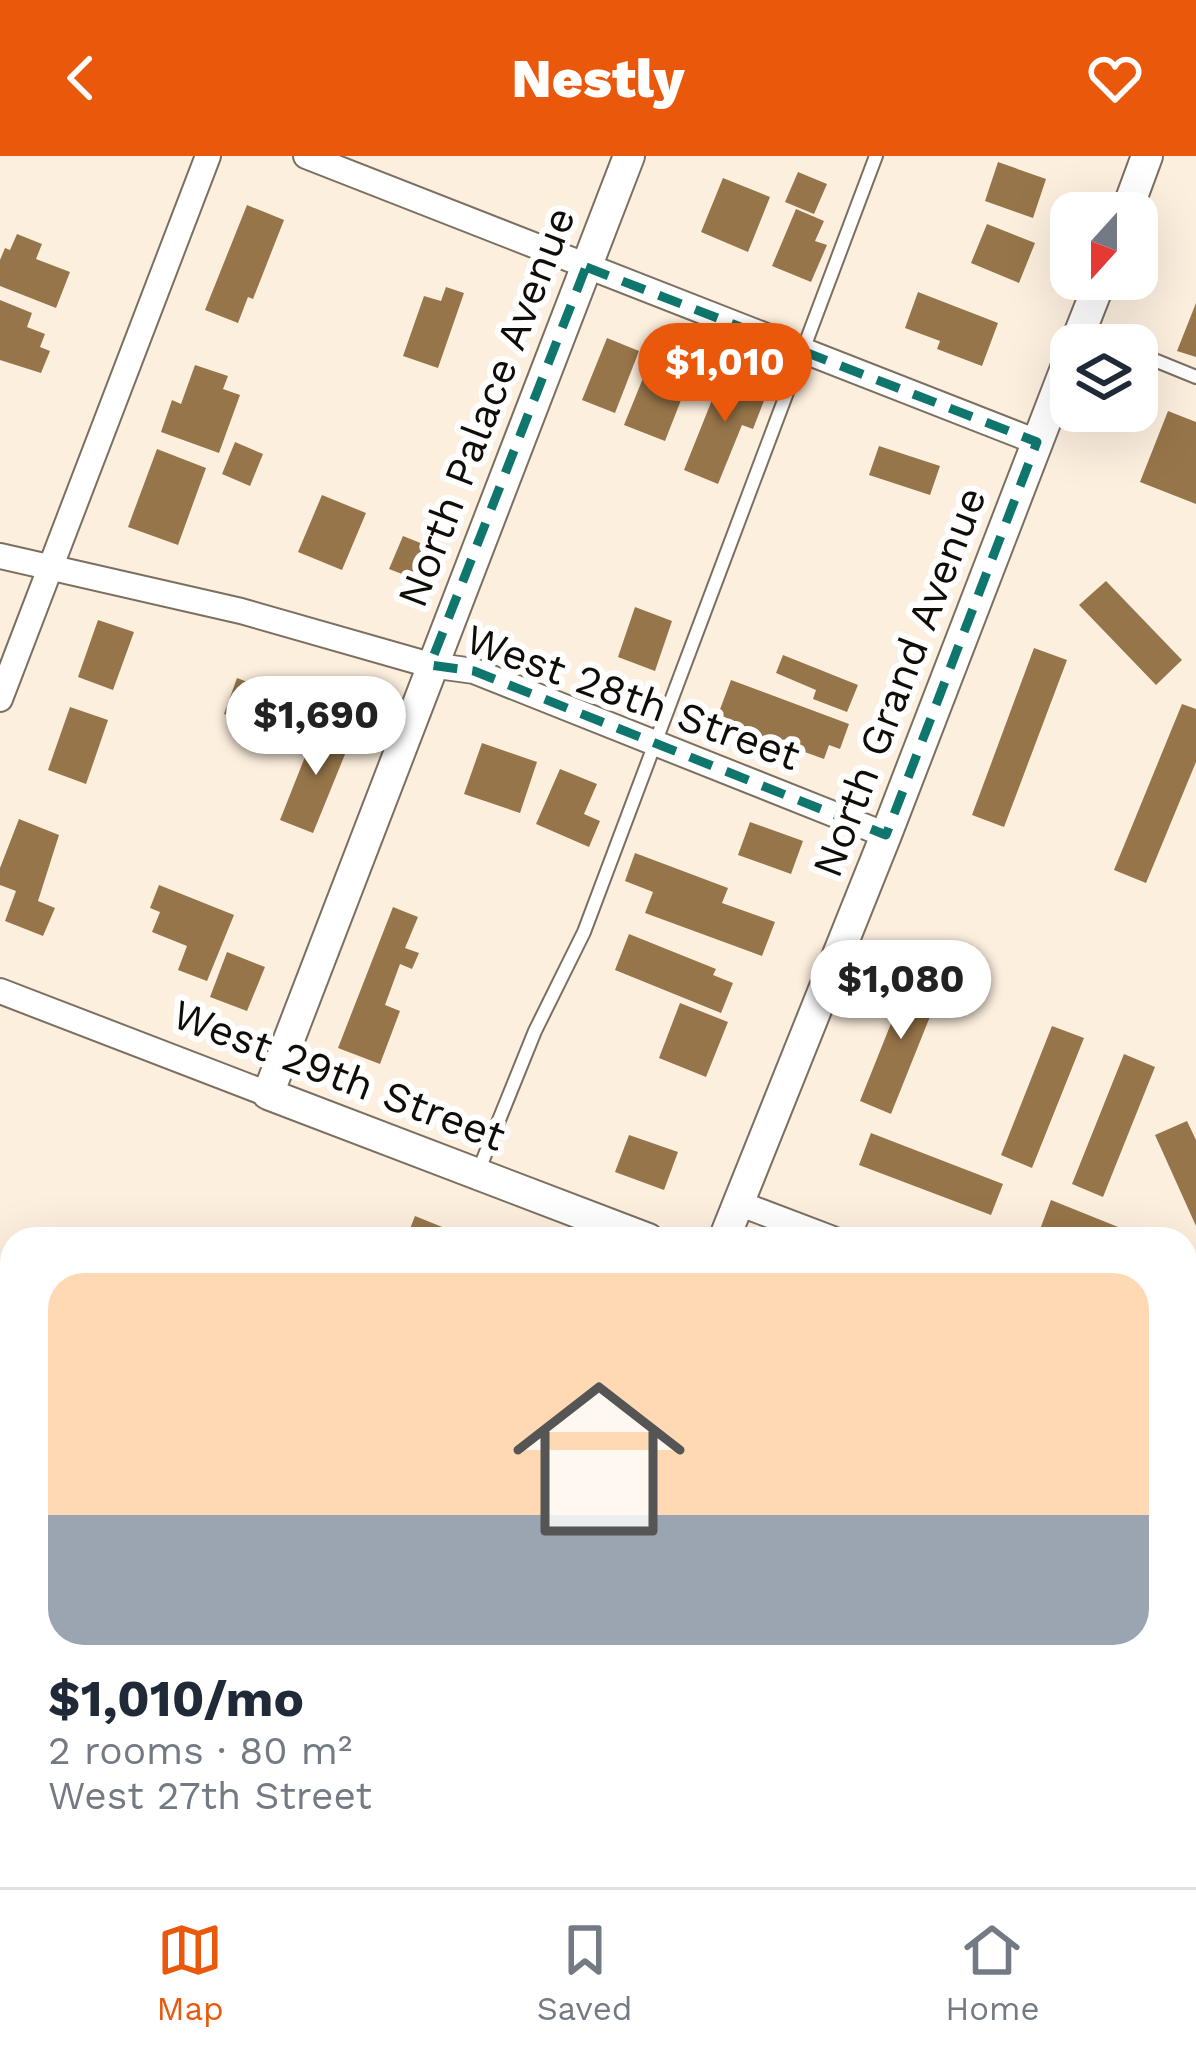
<!DOCTYPE html>
<meta charset="utf-8">
<style>
body{margin:0;font-family:"Work Sans",sans-serif;background:#f2f2f3;color:#1f2937;height:100vh;display:flex;flex-direction:column;font-size:45px;white-space:nowrap}
*{box-sizing:border-box;margin:0}
p{font-size:39px;color:#747a83}
.icon{flex:none;width:66px;height:66px;fill:none;stroke:currentColor;stroke-width:2;stroke-linecap:round;stroke-linejoin:round}
.map{position:relative;flex:1;overflow:hidden}
.panel{position:absolute;left:0px;top:1071px;width:1197px;height:660px;display:flex;flex-direction:column;background:#fff;border-radius:36px 36px 0 0;box-shadow:0 12px 48px #0002}
.panel>*{flex:none}
.needle{width:78px;rotate:201deg}
.buttons{position:absolute;left:1050px;top:36px;display:grid;gap:24px}
.buttons a{display:grid;place-items:center;width:108px;height:108px;border-radius:24px;background:#fff;box-shadow:0 12px 48px #0002;font-size:60px}
.price{position:absolute;translate:-50% -102px;padding:0 27px;border-radius:42px;background:#fff;color:#222;font-size:39px;line-height:78px;filter:drop-shadow(0 3px 6px #0008)}
.price::after{content:'';position:absolute;left:50%;top:72px;width:36px;height:27px;margin-left:-18px;background:inherit;clip-path:polygon(0 0,100% 0,50% 100%)}
.price.on{background:#ea580c;color:#fff}
ul{padding:0;list-style:none}
li{display:grid;align-content:center;gap:24px;height:636px;padding:0 48px}
li+li{border-top:3px solid #e0e1e3}
li span{display:grid;place-items:center;height:372px;border-radius:36px;color:#555}
li>.icon{margin-inline-start:auto}
span .icon{width:216px;height:216px;fill:#fffc;stroke-width:1}
li b{font-size:51px}
header{display:flex;justify-content:space-between;align-items:center;height:156px;padding:0 48px;background:#ea580c;color:#fff;font-size:54px;font-weight:800}
.dock{display:flex;justify-content:space-around;align-items:center;height:168px;border-top:3px solid #e0e1e3;background:#fff;font-size:33px;color:#747a83}
.dock a{display:grid;justify-items:center;gap:6px}
.dock .on{color:#ea580c}
.map>svg:first-child{display:block}
.building{fill:#97754a}
.lines{fill:none;stroke-linecap:round;stroke-linejoin:round}
.service-casing{stroke:#7b6f60;stroke-width:16}
.minor-casing{stroke:#7b6f60;stroke-width:28}
.tertiary-casing{stroke:#7b6f60;stroke-width:34}
.service{stroke:#fff;stroke-width:12}
.minor{stroke:#fff;stroke-width:24}
.tertiary{stroke:#fff;stroke-width:30}
.marked{fill:none;stroke:#0f766e;stroke-width:9;stroke-dasharray:24 15;stroke-linejoin:round}
.labels{text-anchor:middle;dominant-baseline:central;stroke-width:12;stroke-linejoin:round;paint-order:stroke}
.street-label{font-size:42px;fill:#100c07;stroke:#fefefe}
</style>
<header><svg class="icon" aria-label="back" viewBox="0 0 24 24"><path d="M15 5l-7 7 7 7"/></svg>Nestly<svg class="icon" aria-label="heart" viewBox="0 0 24 24"><path d="M12 20l-8-8c-3-5 5-10 8-4 3-6 11-1 8 4z"/></svg></header>
<div class="map">
<svg width="1196" height="1731" viewBox="0 0 1196 1731">
<rect width="100%" height="100%" fill="#fdefde"/>
<g class="building">
<path d="M 998,6 L 1046,23 L 1033,62 L 985,45 Z"/>
<path d="M 798,16 L 827,28 L 814,58 L 785,46 Z"/>
<path d="M 723,22 L 770,41 L 748,96 L 701,76 Z"/>
<path d="M 247,49 L 284,64 L 253,143 L 248,141 L 238,167 L 205,154 Z"/>
<path d="M 796,53 L 824,65 L 815,85 L 827,89 L 811,126 L 772,110 Z"/>
<path d="M 987,68 L 1035,87 L 1019,127 L 971,107 Z"/>
<path d="M 17,78 L 42,88 L 36,103 L 70,116 L 56,152 L 0,130 L 0,104 L 5,92 L 10,94 Z"/>
<path d="M 446,131 L 464,137 L 438,212 L 403,200 L 424,140 L 441,145 Z"/>
<path d="M 918,136 L 998,167 L 982,210 L 937,193 L 940,185 L 905,172 Z"/>
<path d="M 0,144 L 32,157 L 27,171 L 45,178 L 40,191 L 50,195 L 41,217 L 0,204 Z"/>
<path d="M 1196,147 L 1196,201 L 1177,195 Z"/>
<path d="M 607,182 L 639,195 L 615,257 L 582,244 Z"/>
<path d="M 652,200 L 692,216 L 665,285 L 624,269 Z"/>
<path d="M 195,209 L 228,220 L 223,233 L 240,239 L 219,297 L 161,276 L 172,244 L 181,248 Z"/>
<path d="M 724,214 L 769,232 L 753,273 L 742,269 L 718,328 L 684,314 Z"/>
<path d="M 1168,255 L 1196,266 L 1196,348 L 1140,326 Z"/>
<path d="M 235,286 L 263,298 L 250,330 L 222,318 Z"/>
<path d="M 879,290 L 940,310 L 930,339 L 869,319 Z"/>
<path d="M 157,293 L 206,312 L 178,389 L 128,371 Z"/>
<path d="M 322,339 L 366,357 L 342,414 L 298,396 Z"/>
<path d="M 403,380 L 433,392 L 420,425 L 389,413 Z"/>
<path d="M 1106,425 L 1182,504 L 1156,529 L 1079,449 Z"/>
<path d="M 635,451 L 672,465 L 655,515 L 618,501 Z"/>
<path d="M 98,464 L 134,476 L 113,534 L 78,521 Z"/>
<path d="M 1034,492 L 1067,504 L 1004,671 L 972,659 Z"/>
<path d="M 783,499 L 858,529 L 847,556 L 813,543 L 816,534 L 776,517 Z"/>
<path d="M 237,522 L 300,546 L 287,581 L 224,558 Z"/>
<path d="M 731,524 L 849,568 L 840,593 L 829,589 L 824,603 L 716,564 Z"/>
<path d="M 1182,548 L 1196,553 L 1196,606 L 1146,727 L 1114,714 Z"/>
<path d="M 70,551 L 108,564 L 86,628 L 48,614 Z"/>
<path d="M 318,568 L 352,581 L 313,677 L 280,664 Z"/>
<path d="M 482,587 L 537,606 L 520,657 L 464,638 Z"/>
<path d="M 560,613 L 597,628 L 584,658 L 600,665 L 589,691 L 536,668 Z"/>
<path d="M 19,663 L 59,679 L 38,745 L 55,752 L 43,780 L 5,765 L 16,735 L 0,729 L 0,712 Z"/>
<path d="M 750,666 L 803,685 L 791,718 L 738,699 Z"/>
<path d="M 635,697 L 728,732 L 722,747 L 775,766 L 762,800 L 645,757 L 653,736 L 625,725 Z"/>
<path d="M 159,729 L 234,759 L 207,825 L 178,814 L 187,790 L 152,776 L 160,756 L 150,752 Z"/>
<path d="M 393,751 L 418,761 L 405,792 L 419,797 L 412,813 L 400,808 L 385,849 L 400,855 L 380,908 L 338,892 Z"/>
<path d="M 629,778 L 716,813 L 713,819 L 733,827 L 721,857 L 615,814 Z"/>
<path d="M 227,796 L 265,811 L 247,855 L 210,841 Z"/>
<path d="M 912,815 L 943,828 L 891,958 L 860,945 Z"/>
<path d="M 680,847 L 728,866 L 706,921 L 659,902 Z"/>
<path d="M 1052,870 L 1084,882 L 1032,1012 L 1001,999 Z"/>
<path d="M 1124,898 L 1155,911 L 1103,1041 L 1072,1028 Z"/>
<path d="M 1187,965 L 1196,984 L 1196,1070 L 1155,979 Z"/>
<path d="M 871,977 L 1003,1028 L 991,1059 L 859,1009 Z"/>
<path d="M 629,979 L 678,996 L 664,1034 L 615,1016 Z"/>
<path d="M 1051,1044 L 1148,1083 L 1056,1083 L 1039,1076 Z"/>
<path d="M 415,1060 L 462,1079 L 461,1083 L 406,1083 Z"/>
<path d="M 1185,1097 L 1196,1102 L 1196,1139 L 1185,1134 Z"/>
<path d="M 7,1712 L 12,1719 L 25,1719 L 53,1731 L 0,1731 Z"/>
<path d="M 882,1719 L 936,1719 L 931,1731 L 877,1731 Z"/>
<path d="M 953,1719 L 996,1719 L 991,1731 L 940,1731 L 943,1720 L 952,1723 Z"/>
</g>
<g class="lines">
<defs>
<g id="service">
<path d="M 1082,175 L 1117,189"/>
<path d="M 1137,197 L 1196,221"/>
<path d="M 478,1016 L 535,875 L 584,776 L 876,0"/>
</g>
<g id="minor">
<path d="M 306,0 L 1037,286"/>
<path d="M 0,400 L 241,455 L 430,509 L 474,515 L 886,679"/>
<path d="M 0,543 L 208,0"/>
<path d="M 0,835 L 268,938"/>
<path d="M 738,1047 L 833,1083"/>
<path d="M 1185,1217 L 1196,1221"/>
<path d="M 0,1590 L 12,1560"/>
<path d="M 1185,1702 L 1196,1706"/>
</g>
<g id="tertiary">
<path d="M 629,0 L 268,938 L 648,1083"/>
<path d="M 1126,57 L 1147,0"/>
<path d="M 1075,189 L 1101,123"/>
<path d="M 724,1083 L 886,679 L 1071,199"/>
<path d="M 467,1731 L 472,1719"/>
</g>
</defs>
<use href="#service" class="service-casing"/>
<use href="#minor" class="minor-casing"/>
<use href="#tertiary" class="tertiary-casing"/>
<use href="#service" class="service"/>
<use href="#minor" class="minor"/>
<use href="#tertiary" class="tertiary"/>
</g>
<path class="marked" d="M 586,111 L 1037,286 L 886,679 L 474,515 L 430,509 Z"/>
<g class="labels">
<g class="street-label">
<text transform="translate(486 251) rotate(-69)">North Palace Avenue</text>
<text transform="translate(899 526) rotate(-69)">North Grand Avenue</text>
<text transform="translate(633 541) rotate(20)">West 28th Street</text>
<text transform="translate(339 919) rotate(21)">West 29th Street</text>
</g>
</g>
</svg>
<div class="buttons">
<a><svg class="needle" viewBox="-14 -14 28 28"><path d="M0-13l5 13h-10z" fill="#e53935"/><path d="M0 13l5-13h-10z" fill="#747a83"/></svg></a>
<a><svg class="icon" aria-label="layers" viewBox="0 0 24 24"><path d="M12 4l9 5-9 5-9-5zM3 14l9 5 9-5"/></svg></a>
</div>
<b class="price on" style="left:725px;top:269px">$1,010</b>
<b class="price" style="left:316px;top:622px">$1,690</b>
<b class="price" style="left:901px;top:886px">$1,080</b>
<section class="panel">
<ul>
<li><span style="background:linear-gradient(#ffd9b3 65%,#9aa5b1 0)"><svg class="icon" aria-label="home" viewBox="0 0 24 24"><path d="M3 11l9-7 9 7M6 9v11h12V9"/></svg></span><div><b>$1,010/mo</b><p>2 rooms · 80 m²</p><p>West 27th Street</p></div></li>
</ul>
</section>
</div>
<nav class="dock">
<a class="on"><svg class="icon" aria-label="map" viewBox="0 0 24 24"><path d="M3 6l6-2 6 2 6-2v14l-6 2-6-2-6 2zM9 4v14M15 6v14"/></svg>Map</a>
<a><svg class="icon" aria-label="saved" viewBox="0 0 24 24"><path d="M7 4h10v16l-5-4-5 4z"/></svg>Saved</a>
<a><svg class="icon" aria-label="home" viewBox="0 0 24 24"><path d="M3 11l9-7 9 7M6 9v11h12V9"/></svg>Home</a>
</nav>
